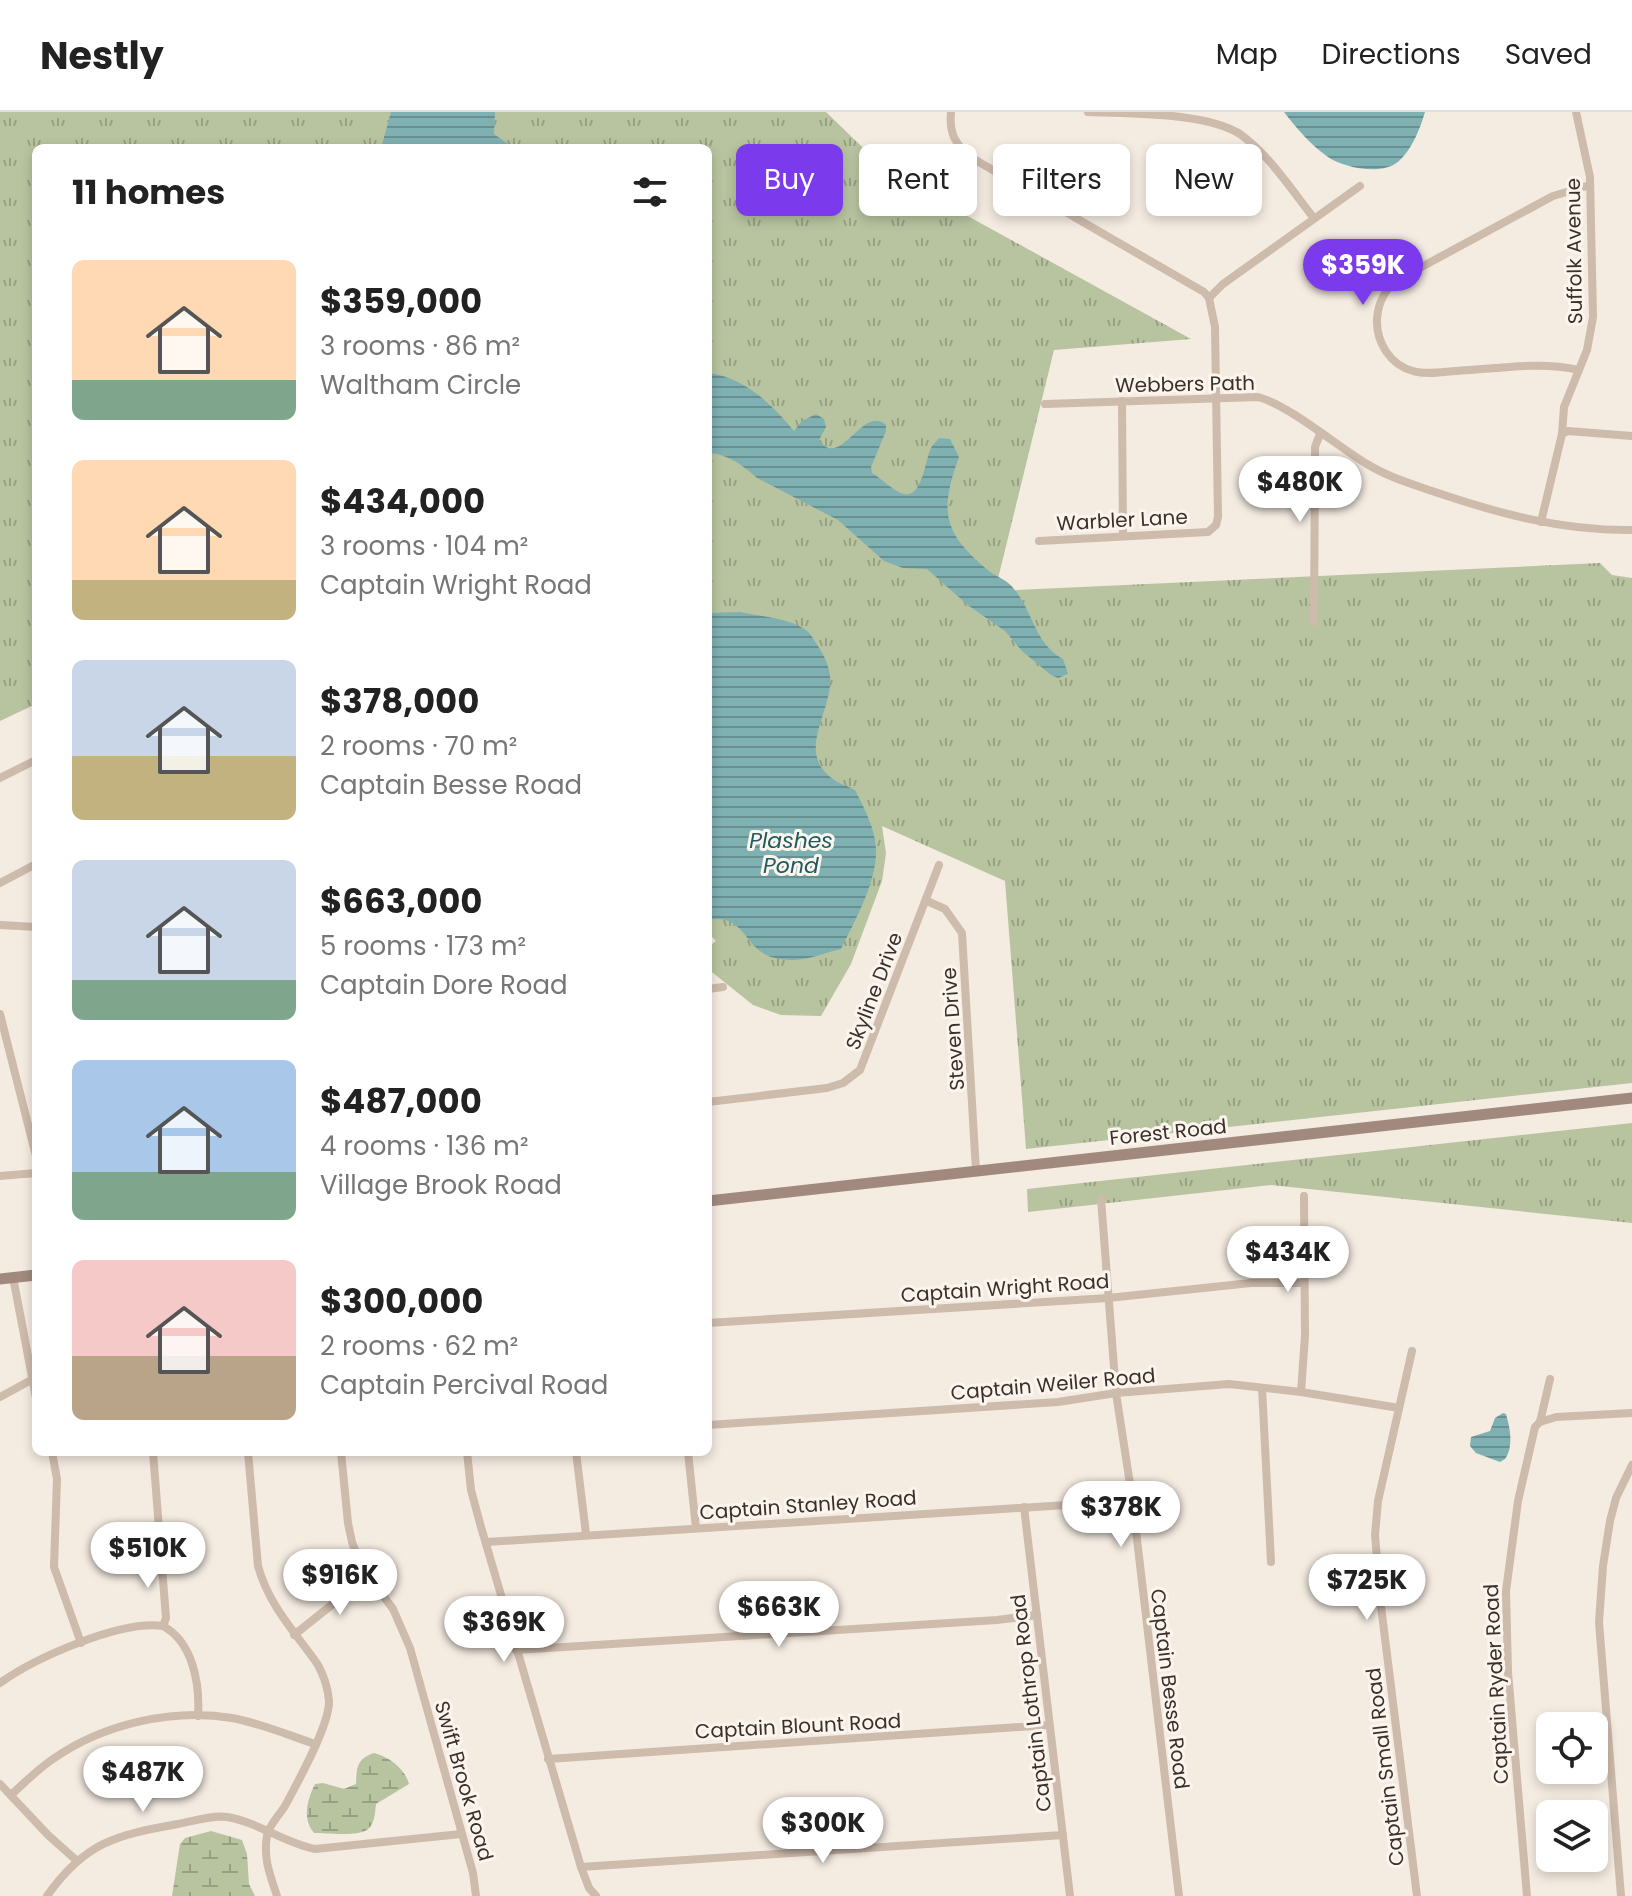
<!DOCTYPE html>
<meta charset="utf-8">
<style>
body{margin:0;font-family:Poppins,sans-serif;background:#f2f2f2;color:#222;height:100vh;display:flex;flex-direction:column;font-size:30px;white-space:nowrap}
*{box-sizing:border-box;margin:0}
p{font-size:26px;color:#767676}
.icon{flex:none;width:44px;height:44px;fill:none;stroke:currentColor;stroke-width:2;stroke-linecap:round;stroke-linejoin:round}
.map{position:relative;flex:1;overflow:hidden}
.side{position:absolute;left:32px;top:32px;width:680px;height:1312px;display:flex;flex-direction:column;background:#fff;border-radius:12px;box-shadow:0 4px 12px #0003}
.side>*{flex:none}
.top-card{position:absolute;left:736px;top:32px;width:760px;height:72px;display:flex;gap:16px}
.fabs{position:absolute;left:1536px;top:1600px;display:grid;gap:16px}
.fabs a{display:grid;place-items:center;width:72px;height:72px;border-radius:12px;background:#fff;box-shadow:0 4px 12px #0003;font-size:40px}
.price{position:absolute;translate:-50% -68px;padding:0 18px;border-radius:28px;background:#fff;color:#222;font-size:26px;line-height:52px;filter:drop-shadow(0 2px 4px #0008)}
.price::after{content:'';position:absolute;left:50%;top:48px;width:24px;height:18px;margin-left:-12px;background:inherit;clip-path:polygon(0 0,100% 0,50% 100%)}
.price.selected{background:#7c3aed;color:#fff}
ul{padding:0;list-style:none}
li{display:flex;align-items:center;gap:24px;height:200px;padding:0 40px}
li span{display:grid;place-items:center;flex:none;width:224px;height:160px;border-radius:12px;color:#555}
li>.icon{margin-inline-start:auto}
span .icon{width:96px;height:96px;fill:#fffc;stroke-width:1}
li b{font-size:34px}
h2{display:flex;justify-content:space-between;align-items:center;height:96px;padding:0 40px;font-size:34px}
.chip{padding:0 28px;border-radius:12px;background:#fff;box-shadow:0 4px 12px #0003;font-size:28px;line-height:72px}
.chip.selected{background:#7c3aed;color:#fff}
header{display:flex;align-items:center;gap:48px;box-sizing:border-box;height:112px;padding:0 40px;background:#fff;border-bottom:2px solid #e0e0e0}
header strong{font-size:38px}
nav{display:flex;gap:44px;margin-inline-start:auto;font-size:28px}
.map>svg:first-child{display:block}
.wetland{fill:url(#wetland-marsh)}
.park{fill:url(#park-tufts)}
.water{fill:url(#water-rules)}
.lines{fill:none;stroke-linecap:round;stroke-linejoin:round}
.minor{stroke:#cdbbac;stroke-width:8}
.secondary{stroke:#a18a7d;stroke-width:11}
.labels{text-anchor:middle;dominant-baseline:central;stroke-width:6;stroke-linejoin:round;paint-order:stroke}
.street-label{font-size:20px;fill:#3b302b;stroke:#fbf5ee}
.water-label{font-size:22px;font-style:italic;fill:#1f5a5e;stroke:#fbf5ee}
</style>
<header>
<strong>Nestly</strong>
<nav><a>Map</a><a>Directions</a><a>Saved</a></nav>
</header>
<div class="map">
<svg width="1632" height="1784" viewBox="0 0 1632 1784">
<defs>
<pattern id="wetland-marsh" width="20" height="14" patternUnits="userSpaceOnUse" patternTransform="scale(2)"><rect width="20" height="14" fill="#b8c4a0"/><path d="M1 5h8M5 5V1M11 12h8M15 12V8" fill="none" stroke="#97a083"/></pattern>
<pattern id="park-tufts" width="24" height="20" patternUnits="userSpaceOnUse" patternTransform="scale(2)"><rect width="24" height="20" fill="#b8c4a0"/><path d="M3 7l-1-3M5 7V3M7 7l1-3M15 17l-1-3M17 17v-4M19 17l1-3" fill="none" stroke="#97a083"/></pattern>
<pattern id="water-rules" width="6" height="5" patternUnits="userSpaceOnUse" patternTransform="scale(2)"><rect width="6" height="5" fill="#7fb0b2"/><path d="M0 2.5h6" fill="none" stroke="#699091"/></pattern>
</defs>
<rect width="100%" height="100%" fill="#f4ebe1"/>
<g class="wetland">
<path d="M 374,1641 C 390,1645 405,1657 409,1672 L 376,1692 C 375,1699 375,1712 368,1717 C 360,1725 326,1721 314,1721 C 302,1707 307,1688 315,1672 L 323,1671 L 344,1677 L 356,1672 C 357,1656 356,1647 374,1641 Z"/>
<path d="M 211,1719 L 242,1728 L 247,1742 L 249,1772 L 255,1784 L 172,1784 L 180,1732 L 185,1726 Z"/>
</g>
<g class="park">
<path d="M 0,0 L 826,0 L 888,60 L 1191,227 L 1054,238 L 995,479 L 1600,451 L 1612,463 L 1632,466 L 1632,971 L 1026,1037 L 1005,769 L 882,714 L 886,741 L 882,769 L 851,852 L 821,904 L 781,903 L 753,893 L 708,857 L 708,835 L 716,829 L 708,821 L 708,36 L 36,36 L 36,592 L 0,609 Z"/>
<path d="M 1632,1011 L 1632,1111 L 1271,1073 L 1028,1100 L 1027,1077 Z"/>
</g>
<g class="water">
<path d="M 391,0 L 495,0 L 494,22 L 514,36 L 381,36 Z"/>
<path d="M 1284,0 L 1425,0 C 1420,17 1412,37 1399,49 C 1383,64 1344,56 1328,45 C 1311,33 1296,16 1284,0 Z"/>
<path d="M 708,261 C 744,265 772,292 794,319 L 802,309 L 816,302 L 824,307 L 826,315 L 819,328 C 841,359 862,292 886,313 L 886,319 L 871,355 L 872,361 C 883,367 892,379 904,382 C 923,386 925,347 931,336 C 933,332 936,330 939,326 L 950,327 L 959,345 C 939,400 943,421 989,459 C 997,465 1009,469 1014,477 C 1034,501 1034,531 1063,547 L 1068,562 L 1058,566 L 1051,563 L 1022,539 L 1005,519 L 969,494 L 927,457 L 903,456 L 884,449 L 838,408 L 757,366 C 744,354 726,341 708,341 Z"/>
<path d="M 741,500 C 761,505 791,506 807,519 C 811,522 815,530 818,534 C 824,543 828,552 830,563 C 834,598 794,640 833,667 C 839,672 848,674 855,678 C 864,696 875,716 876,737 C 877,770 855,808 841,837 C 816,843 798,853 771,845 C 744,836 744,801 708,808 L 708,501 Z"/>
<path d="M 1503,1301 L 1506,1302 C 1510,1316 1514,1335 1505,1347 L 1500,1350 L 1476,1341 L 1470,1334 L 1471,1325 L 1490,1319 L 1495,1306 Z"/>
</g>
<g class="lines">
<g class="minor">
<path d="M 951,0 C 949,21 955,33 972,46 L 1204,180 L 1209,186 L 1223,172 L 1360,74"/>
<path d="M 1088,0 C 1130,2 1205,0 1240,22 C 1269,43 1291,77 1313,105"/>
<path d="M 1579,258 C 1538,249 1498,257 1456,259 C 1442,260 1426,263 1413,259 C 1390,253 1376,230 1377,207 C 1378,190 1386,175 1401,166 L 1553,84 L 1590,73"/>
<path d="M 1122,289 L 1123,424"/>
<path d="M 1045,292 L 1258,285 C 1289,293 1338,335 1367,352 C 1388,365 1412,372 1435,380 C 1500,402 1563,419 1632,418"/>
<path d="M 1562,322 L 1568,319 L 1632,324"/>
<path d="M 1541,410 L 1562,322 L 1564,295 L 1587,238 L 1593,205 L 1590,65 L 1576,0"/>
<path d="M 1039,429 L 1208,420 L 1216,413 L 1218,405 L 1215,215 L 1209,186"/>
<path d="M 1314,510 L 1315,349 L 1315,335 L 1320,322"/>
<path d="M 0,666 L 36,648"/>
<path d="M 0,771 L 36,752"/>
<path d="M 927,789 L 945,797 L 962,821 L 976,1059"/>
<path d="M 0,813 L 36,815"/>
<path d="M 708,877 L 723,875"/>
<path d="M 0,902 L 36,1044"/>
<path d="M 708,990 L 827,976 L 843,971 L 860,958 L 939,753"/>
<path d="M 0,1064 L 36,1061"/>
<path d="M 1101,1087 L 1116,1281 L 1132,1385 L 1179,1784"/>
<path d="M 13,1165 L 36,1286"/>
<path d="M 708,1211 L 1108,1186 L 1251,1171 L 1304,1171"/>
<path d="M 1412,1239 L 1378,1389 L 1375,1423 L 1381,1494 L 1417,1784"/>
<path d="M 1262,1276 L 1271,1450"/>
<path d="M 1301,1280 L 1305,1224 L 1304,1084"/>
<path d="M 0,1285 L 35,1266"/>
<path d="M 1540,1310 L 1556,1305 L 1632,1301"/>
<path d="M 708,1313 L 1058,1290 L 1116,1281 L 1229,1272 L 1301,1280 L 1399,1296"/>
<path d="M 52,1340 L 57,1367 L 54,1455 L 81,1531"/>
<path d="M 153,1340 L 166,1506 L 163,1514 C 193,1530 200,1572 198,1604"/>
<path d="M 248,1340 L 258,1454 C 269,1494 295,1520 318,1553 C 324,1564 328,1577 329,1589 C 330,1612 298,1670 286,1692 C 281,1702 269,1712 267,1724 C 263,1746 270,1763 277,1784"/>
<path d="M 341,1340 L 348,1411 L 352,1430 L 361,1454 L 393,1497 L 410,1536 L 473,1761 L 476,1784"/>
<path d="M 467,1340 L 471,1378 L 481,1415 L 581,1755 L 589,1776 L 596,1784"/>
<path d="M 576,1340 L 586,1422"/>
<path d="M 688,1340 L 696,1416"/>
<path d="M 1024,1395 L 1070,1784"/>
<path d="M 487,1430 L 1082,1392 L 1132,1385"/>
<path d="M 294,1523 L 368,1464"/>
<path d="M 516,1538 L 997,1508 L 1037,1503"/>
<path d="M 0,1571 C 35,1546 120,1508 163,1514"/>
<path d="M 548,1647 L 1049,1613"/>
<path d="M 0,1672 L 48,1723 L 76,1748"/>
<path d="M 11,1683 C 25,1670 38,1657 53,1647 C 103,1612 172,1596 232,1606 C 260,1611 288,1623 315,1632"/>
<path d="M 581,1755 L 1063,1723"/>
<path d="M 47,1784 C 85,1730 116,1723 178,1712 C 193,1709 212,1703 227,1705 C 258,1710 284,1731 315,1737 L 461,1722"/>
<path d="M 1527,1784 L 1508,1560 L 1506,1479 L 1518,1389 L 1535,1315 L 1540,1310 L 1550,1267"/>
<path d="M 1621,1784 L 1599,1510 L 1603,1454 L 1610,1409 L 1616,1386 L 1632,1353"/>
</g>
<g class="secondary">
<path d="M 708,1089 L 1632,986"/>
<path d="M 0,1167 L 36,1163"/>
</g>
</g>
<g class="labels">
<g class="street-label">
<text transform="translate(1574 139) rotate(-91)">Suffolk Avenue</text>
<text transform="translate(1185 272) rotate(-1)">Webbers Path</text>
<text transform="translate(1122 408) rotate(-3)">Warbler Lane</text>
<text transform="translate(874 879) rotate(-69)">Skyline Drive</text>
<text transform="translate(953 917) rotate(-94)">Steven Drive</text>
<text transform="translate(1168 1020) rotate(-6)">Forest Road</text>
<text transform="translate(1005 1176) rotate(-4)">Captain Wright Road</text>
<text transform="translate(1053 1272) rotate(-5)">Captain Weiler Road</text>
<text transform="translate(808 1393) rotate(-4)">Captain Stanley Road</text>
<text transform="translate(1496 1572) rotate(-93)">Captain Ryder Road</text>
<text transform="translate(1170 1577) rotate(83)">Captain Besse Road</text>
<text transform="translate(1031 1591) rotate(-97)">Captain Lothrop Road</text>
<text transform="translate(798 1614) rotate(-3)">Captain Blount Road</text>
<text transform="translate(1385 1655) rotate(-97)">Captain Small Road</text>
<text transform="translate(464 1669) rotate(74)">Swift Brook Road</text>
</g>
<g class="water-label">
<text x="791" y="728">Plashes<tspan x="791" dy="25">Pond</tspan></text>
</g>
</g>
</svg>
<div class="fabs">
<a><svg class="icon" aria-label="locate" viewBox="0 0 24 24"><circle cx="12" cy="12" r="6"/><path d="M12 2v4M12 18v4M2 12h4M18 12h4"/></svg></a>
<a><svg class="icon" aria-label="layers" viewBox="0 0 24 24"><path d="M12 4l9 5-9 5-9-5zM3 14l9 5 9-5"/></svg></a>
</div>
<b class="price selected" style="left:1363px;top:195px">$359K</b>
<b class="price" style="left:1300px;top:412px">$480K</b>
<b class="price" style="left:1288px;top:1182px">$434K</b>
<b class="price" style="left:1121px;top:1437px">$378K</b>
<b class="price" style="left:148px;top:1478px">$510K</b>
<b class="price" style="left:340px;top:1505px">$916K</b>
<b class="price" style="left:1367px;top:1510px">$725K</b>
<b class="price" style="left:779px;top:1537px">$663K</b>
<b class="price" style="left:504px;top:1552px">$369K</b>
<b class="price" style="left:143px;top:1702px">$487K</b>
<b class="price" style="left:823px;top:1753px">$300K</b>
<div class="top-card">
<a class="chip selected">Buy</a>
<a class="chip">Rent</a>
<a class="chip">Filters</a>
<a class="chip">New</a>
</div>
<section class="side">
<h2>11 homes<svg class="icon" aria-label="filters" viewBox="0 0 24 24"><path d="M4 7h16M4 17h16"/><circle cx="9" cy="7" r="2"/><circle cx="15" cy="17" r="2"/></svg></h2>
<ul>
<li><span style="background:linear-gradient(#ffd9b3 75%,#7fa58c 0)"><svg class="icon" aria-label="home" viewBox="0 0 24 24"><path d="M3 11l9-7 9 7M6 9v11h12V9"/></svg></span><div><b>$359,000</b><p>3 rooms · 86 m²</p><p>Waltham Circle</p></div></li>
<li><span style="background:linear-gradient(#ffd9b3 75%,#c2b280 0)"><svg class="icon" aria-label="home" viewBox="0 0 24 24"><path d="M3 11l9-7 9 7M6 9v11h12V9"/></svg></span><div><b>$434,000</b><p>3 rooms · 104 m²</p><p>Captain Wright Road</p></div></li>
<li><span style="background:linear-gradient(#c9d6e8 60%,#c2b280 0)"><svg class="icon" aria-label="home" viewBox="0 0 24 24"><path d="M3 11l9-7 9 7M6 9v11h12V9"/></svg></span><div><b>$378,000</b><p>2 rooms · 70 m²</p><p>Captain Besse Road</p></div></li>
<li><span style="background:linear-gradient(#c9d6e8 75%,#7fa58c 0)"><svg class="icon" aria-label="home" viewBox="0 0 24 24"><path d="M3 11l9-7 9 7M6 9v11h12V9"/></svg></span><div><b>$663,000</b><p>5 rooms · 173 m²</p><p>Captain Dore Road</p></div></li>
<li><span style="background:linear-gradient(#a9c7e8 70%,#7fa58c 0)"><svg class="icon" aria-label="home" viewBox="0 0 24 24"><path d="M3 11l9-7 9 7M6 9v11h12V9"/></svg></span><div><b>$487,000</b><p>4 rooms · 136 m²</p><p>Village Brook Road</p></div></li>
<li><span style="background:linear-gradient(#f6c9c9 60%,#b9a48a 0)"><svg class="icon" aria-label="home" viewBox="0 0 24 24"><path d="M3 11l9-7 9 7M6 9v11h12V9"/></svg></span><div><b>$300,000</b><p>2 rooms · 62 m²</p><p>Captain Percival Road</p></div></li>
</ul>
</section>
</div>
